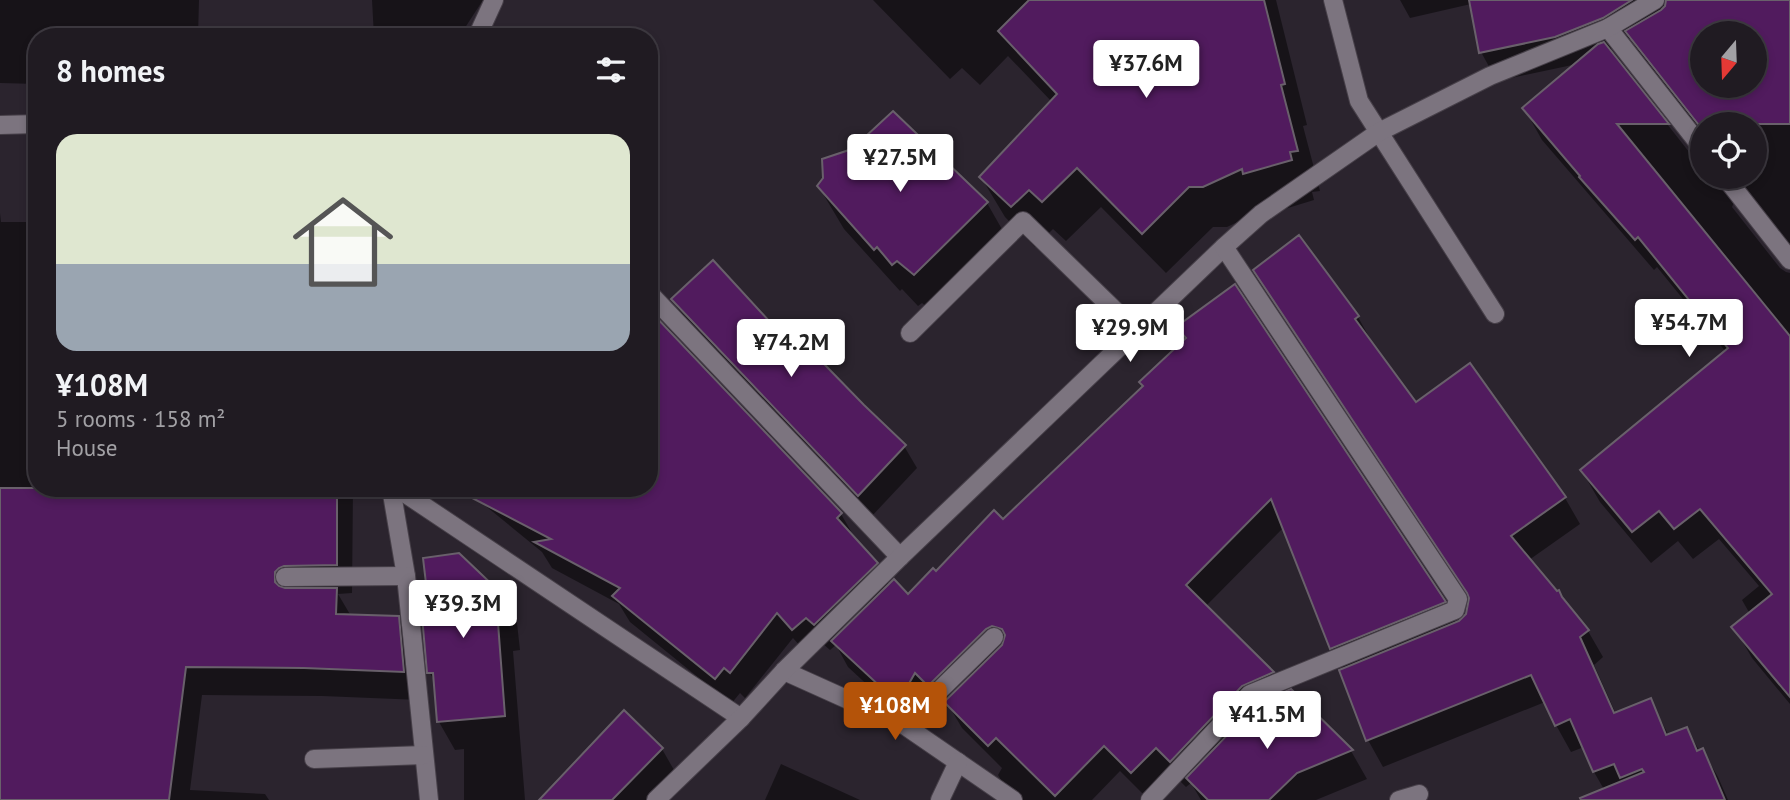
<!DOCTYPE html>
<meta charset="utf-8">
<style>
body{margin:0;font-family:"PT Sans",sans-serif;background:#2d282f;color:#f1f3f6;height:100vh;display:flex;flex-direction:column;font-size:26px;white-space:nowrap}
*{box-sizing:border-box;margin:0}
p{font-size:23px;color:#a2a1a5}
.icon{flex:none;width:38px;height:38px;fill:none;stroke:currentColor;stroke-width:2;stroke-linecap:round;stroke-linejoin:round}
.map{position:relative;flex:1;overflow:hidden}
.side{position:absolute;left:28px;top:28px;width:630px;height:469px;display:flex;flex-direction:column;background:#201b22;border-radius:28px;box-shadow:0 4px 10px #0003,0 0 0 2px #3d3940}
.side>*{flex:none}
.needle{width:46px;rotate:199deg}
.fabs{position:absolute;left:1690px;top:21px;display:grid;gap:14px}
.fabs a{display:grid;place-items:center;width:77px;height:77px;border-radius:50%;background:#201b22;box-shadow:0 4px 10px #0003,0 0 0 2px #3d3940;font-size:35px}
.price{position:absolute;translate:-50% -60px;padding:0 16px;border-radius:7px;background:#fff;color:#222;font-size:23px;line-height:46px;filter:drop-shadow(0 2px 4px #0008)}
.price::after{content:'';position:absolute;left:50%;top:42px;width:21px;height:16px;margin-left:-10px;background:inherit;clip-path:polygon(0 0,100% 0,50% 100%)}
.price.active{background:#b45309;color:#fff}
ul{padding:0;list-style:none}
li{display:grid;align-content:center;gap:14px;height:371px;padding:0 28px}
li span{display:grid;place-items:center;height:217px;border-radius:21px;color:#555}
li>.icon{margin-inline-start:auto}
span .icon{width:126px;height:126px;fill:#fffc;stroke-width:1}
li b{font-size:30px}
h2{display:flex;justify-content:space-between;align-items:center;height:84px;padding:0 28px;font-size:30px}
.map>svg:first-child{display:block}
.shadow{fill:#0007;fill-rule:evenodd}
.building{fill:#511b5e;stroke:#69606b;stroke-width:2;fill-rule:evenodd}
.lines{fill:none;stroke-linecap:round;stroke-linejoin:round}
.minor-casing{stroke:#474049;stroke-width:20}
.minor{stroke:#7c747f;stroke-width:18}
</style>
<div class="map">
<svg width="1790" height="800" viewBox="0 0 1790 800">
<rect width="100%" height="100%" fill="#2b242e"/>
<g class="shadow">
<path d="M 0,0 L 199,0 L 198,37 L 37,37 L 37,84 L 0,83 Z"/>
<path d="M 372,0 L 483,0 L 459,37 L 374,37 Z"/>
<path d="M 873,0 L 1276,0 L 1307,125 L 1303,126 L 1320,191 L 1312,192 L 1314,200 L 1268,214 L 1265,209 L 1227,227 L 1213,227 L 1166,273 L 1101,207 L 1066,241 L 1053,229 L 1035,247 L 1005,217 L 981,177 L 1052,102 L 1008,56 L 980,85 L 962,68 L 950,79 Z"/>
<path d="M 1400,0 L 1663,0 L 1668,19 L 1700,0 L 1790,0 L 1790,247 L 1735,200 L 1732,207 L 1780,268 L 1786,272 L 1790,273 L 1790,704 L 1752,658 L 1734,627 L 1750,614 L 1742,600 L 1759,586 L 1719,539 L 1693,559 L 1678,541 L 1651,563 L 1600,502 L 1582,471 L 1726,352 L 1657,267 L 1654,270 L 1542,140 L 1524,108 L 1577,64 L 1497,81 L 1481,52 L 1471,4 L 1410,18 ZM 1703,33 L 1755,33 L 1755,86 L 1703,86 ZM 1631,39 L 1645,63 L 1703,136 L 1703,124 L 1755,124 L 1755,177 L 1703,177 L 1703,161 L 1699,162 L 1693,157 L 1609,50 Z"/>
<path d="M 819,187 L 987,203 L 1011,245 L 939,317 L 922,303 L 918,306 L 902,289 L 900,291 L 844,229 Z"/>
<path d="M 0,213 L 1,222 L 37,222 L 37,488 L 353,488 L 352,593 L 338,594 L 351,616 L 398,617 L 414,646 L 420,700 L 322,696 L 202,695 L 190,790 L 265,794 L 269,800 L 0,800 Z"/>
<path d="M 1299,238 L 1358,317 L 1373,344 L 1416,404 L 1565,498 L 1580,524 L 1529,560 L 1588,631 L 1603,657 L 1594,665 L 1616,714 L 1650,700 L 1669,736 L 1687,729 L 1700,752 L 1703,751 L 1718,777 L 1728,800 L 1635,800 L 1609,798 L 1594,772 L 1584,747 L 1571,752 L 1556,725 L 1545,702 L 1383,767 L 1368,740 L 1344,670 L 1332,648 L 1284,527 L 1205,607 L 1272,673 L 1284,694 L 1291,691 L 1351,751 L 1367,779 L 1316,800 L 1201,800 L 1191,783 L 1186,787 L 1172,773 L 1147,798 L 1120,771 L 1092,800 L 1013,800 L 998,775 L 1002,768 L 962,728 L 949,706 L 944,711 L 931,698 L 914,728 L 848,667 L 836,645 L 830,650 L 822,643 L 808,655 L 793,638 L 745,698 L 740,693 L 731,704 L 630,622 L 619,604 L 552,568 L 542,552 L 482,503 L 473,488 L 841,514 L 856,540 L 877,564 L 890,586 L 908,597 L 1002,522 L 1144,387 L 1186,340 L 1179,327 L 1444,602 L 1457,624 L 1467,614 L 1471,598 L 1270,297 L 1255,270 Z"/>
<path d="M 673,300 L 781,336 L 904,446 L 917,468 L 871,517 L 686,322 Z"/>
<path d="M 500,594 L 517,623 L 520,650 L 513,651 L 525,800 L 464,800 L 464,749 L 455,750 L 439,722 L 436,683 L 429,672 L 432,618 Z"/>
<path d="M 662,749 L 678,777 L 656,800 L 541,800 Z"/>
<path d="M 781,764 L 860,800 L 765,800 Z"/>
</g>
<g class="building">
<path d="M 1029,0 L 1264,0 L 1285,84 L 1281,85 L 1298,151 L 1290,152 L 1292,160 L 1243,174 L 1242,169 L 1203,187 L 1189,187 L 1142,234 L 1077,168 L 1042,202 L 1029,190 L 1011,207 L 979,177 L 1057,94 L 998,31 Z"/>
<path d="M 1469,0 L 1632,0 L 1603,18 L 1555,37 L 1479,53 Z"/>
<path d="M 1666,0 L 1790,0 L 1790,124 L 1698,124 L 1625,31 L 1661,10 L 1665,6 ZM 1703,33 L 1755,33 L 1755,86 L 1703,86 Z"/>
<path d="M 1604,42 L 1669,124 L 1617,124 L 1790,336 L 1790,697 L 1731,627 L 1772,594 L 1700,509 L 1674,529 L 1659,511 L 1632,532 L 1580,470 L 1728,348 L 1638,237 L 1635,240 L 1579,177 L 1580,176 L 1522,108 L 1598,44 Z"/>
<path d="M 893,111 L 988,202 L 914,275 L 897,261 L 892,265 L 877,247 L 874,250 L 817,186 L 823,178 L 822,159 L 852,149 Z"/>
<path d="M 1299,235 L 1359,316 L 1355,319 L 1416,402 L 1470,363 L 1566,497 L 1511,536 L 1557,591 L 1559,590 L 1562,597 L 1589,630 L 1580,637 L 1614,713 L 1651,698 L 1666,735 L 1687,727 L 1697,751 L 1703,748 L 1725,800 L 1581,800 L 1580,798 L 1644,772 L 1642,769 L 1620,778 L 1614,764 L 1593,772 L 1570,719 L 1555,726 L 1531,675 L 1366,741 L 1339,670 L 1459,621 L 1466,614 L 1469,598 L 1467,593 L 1253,270 Z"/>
<path d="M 713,260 L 781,334 L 788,327 L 864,405 L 906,445 L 858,496 L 671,299 Z"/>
<path d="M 1235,284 L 1446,602 L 1330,649 L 1271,499 L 1186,585 L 1274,672 L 1242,686 L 1170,762 L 1156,748 L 1131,773 L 1104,746 L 1055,796 L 996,738 L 988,746 L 944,702 L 1002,645 L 1005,635 L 1002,629 L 992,626 L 986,629 L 928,686 L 915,673 L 898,703 L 831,641 L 894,579 L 908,594 L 933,568 L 936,571 L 994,510 L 1003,519 L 1143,386 L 1139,382 L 1186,338 L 1176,327 Z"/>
<path d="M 654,315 L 842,513 L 837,518 L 878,563 L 814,625 L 806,618 L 792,630 L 777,613 L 730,673 L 724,668 L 715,679 L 612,596 L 620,588 L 534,542 L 551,539 L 453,488 L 649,488 L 649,319 Z"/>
<path d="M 0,488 L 337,488 L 337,565 L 284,566 L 279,568 L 275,572 L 275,582 L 279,586 L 285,588 L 337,588 L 336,614 L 399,616 L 404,672 L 304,668 L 186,667 L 169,800 L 0,800 Z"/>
<path d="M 459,553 L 501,593 L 505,622 L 498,623 L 505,716 L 437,722 L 433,673 L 427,673 L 422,616 L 430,617 L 423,558 Z"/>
<path d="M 1291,689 L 1353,750 L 1297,773 L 1269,800 L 1208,800 L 1186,778 L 1257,704 Z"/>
<path d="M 624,710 L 663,748 L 612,800 L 539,800 Z"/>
</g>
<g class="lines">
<defs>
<g id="minor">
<path d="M 1333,0 L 1359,101 L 1495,314"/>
<path d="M 1608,28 L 1703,149"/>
<path d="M 477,37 L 494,0"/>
<path d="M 0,125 L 37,124"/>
<path d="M 1725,177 L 1790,260"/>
<path d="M 649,293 L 900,557"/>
<path d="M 910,333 L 1023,221 L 1136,331"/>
<path d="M 391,488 L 406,576 L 429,800"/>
<path d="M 397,488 L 741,718"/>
<path d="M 285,577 L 406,576"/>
<path d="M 784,671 L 904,725 L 1013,800"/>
<path d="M 904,725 L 994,637"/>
<path d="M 314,759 L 424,755"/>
<path d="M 656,800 L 741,718 L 784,671 L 900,557 L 1224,247 L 1261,214 L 1379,132 L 1490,76 L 1608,28 L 1655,0"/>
<path d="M 940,800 L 958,762"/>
<path d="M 1150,800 L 1250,694 L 1455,610 L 1458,599 L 1224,247"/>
<path d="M 1399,800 L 1419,794"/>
</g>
</defs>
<use href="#minor" class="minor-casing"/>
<use href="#minor" class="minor"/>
</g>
</svg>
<div class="fabs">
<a><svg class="needle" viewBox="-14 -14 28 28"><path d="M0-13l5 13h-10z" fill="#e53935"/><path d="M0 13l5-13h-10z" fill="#a2a1a5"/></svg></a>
<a><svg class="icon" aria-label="locate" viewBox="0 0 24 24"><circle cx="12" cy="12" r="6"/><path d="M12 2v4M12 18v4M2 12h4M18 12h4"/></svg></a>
</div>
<b class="price" style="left:1146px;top:100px">¥37.6M</b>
<b class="price" style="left:900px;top:194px">¥27.5M</b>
<b class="price" style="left:1689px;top:359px">¥54.7M</b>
<b class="price" style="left:1130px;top:364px">¥29.9M</b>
<b class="price" style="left:791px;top:379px">¥74.2M</b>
<b class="price" style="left:463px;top:640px">¥39.3M</b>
<b class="price active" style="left:895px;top:742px">¥108M</b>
<b class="price" style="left:1267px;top:751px">¥41.5M</b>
<section class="side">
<h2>8 homes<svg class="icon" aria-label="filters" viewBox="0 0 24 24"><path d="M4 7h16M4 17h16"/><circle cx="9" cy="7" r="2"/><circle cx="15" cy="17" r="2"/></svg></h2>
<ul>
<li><span style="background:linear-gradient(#dfe7d0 60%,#9aa5b1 0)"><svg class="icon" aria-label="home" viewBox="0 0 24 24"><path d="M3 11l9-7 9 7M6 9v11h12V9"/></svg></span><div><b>¥108M</b><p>5 rooms · 158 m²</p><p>House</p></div></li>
</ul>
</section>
</div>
